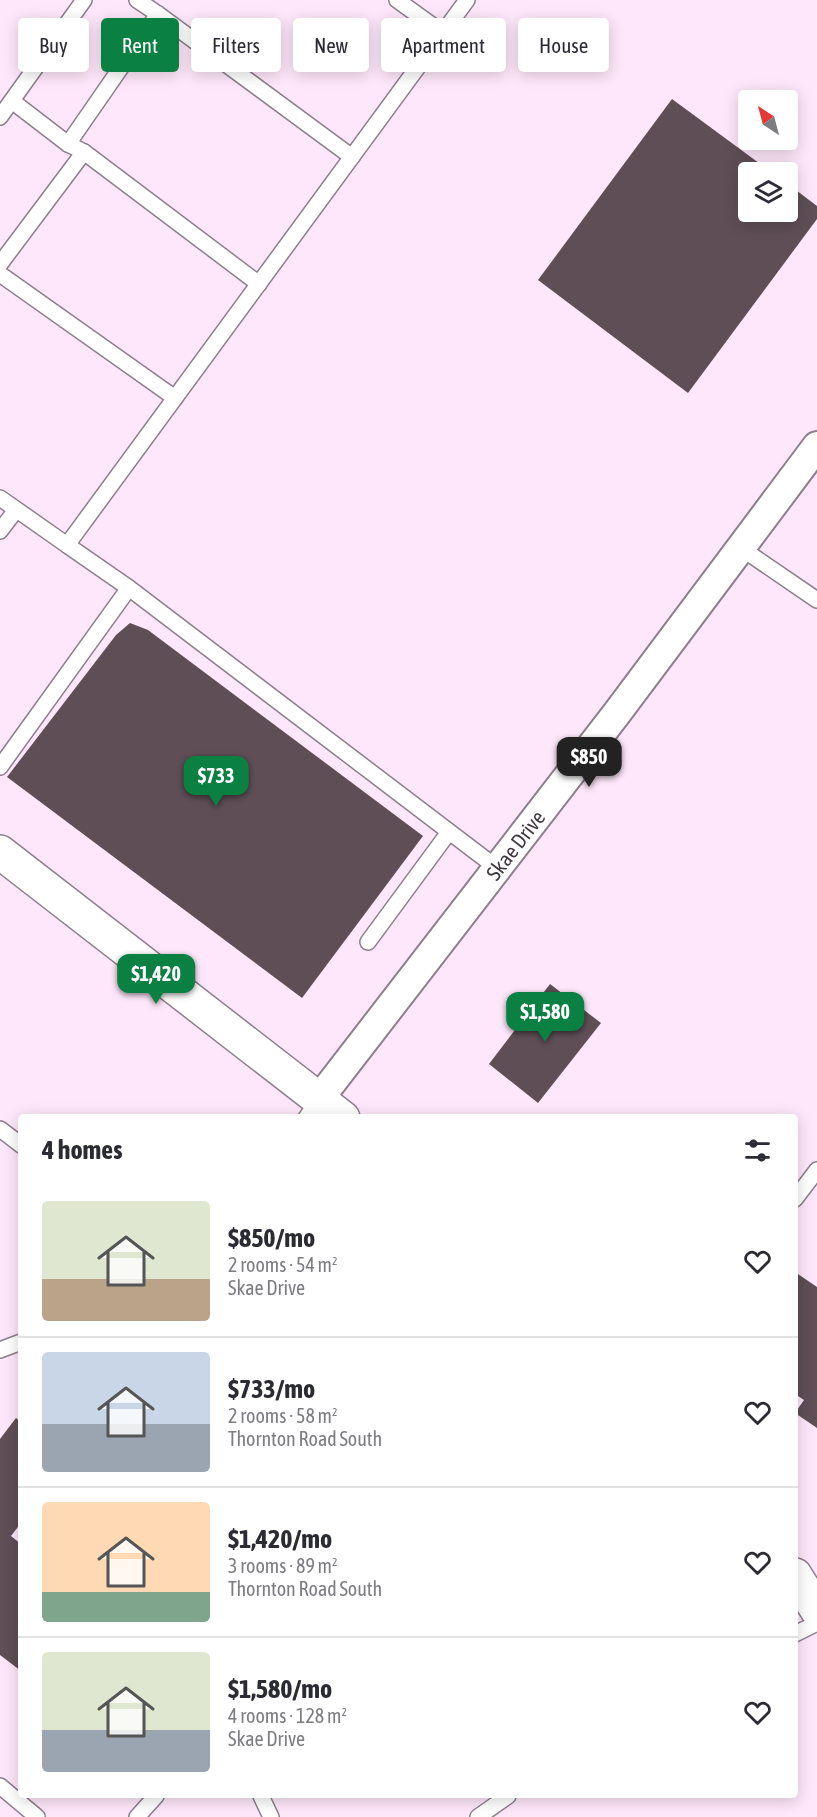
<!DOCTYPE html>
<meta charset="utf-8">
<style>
body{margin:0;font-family:"Asap Condensed",sans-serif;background:#f2f2f3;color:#2b2b33;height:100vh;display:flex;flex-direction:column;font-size:22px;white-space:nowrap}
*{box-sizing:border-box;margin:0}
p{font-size:20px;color:#7c7c81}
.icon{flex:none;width:33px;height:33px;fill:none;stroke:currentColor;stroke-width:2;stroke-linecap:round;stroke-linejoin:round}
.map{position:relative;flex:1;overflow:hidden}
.sheet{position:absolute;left:18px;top:1114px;width:780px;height:684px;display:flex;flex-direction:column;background:#fff;border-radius:6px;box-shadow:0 3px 15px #0003}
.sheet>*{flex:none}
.banner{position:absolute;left:18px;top:18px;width:782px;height:54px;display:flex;gap:12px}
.needle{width:39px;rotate:324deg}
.tools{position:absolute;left:738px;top:90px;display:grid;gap:12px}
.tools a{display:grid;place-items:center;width:60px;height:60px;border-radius:6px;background:#fff;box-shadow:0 3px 15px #0003;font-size:30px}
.price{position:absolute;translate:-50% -51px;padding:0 14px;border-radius:12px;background:#0b8043;color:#fff;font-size:20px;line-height:39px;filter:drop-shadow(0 2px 3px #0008)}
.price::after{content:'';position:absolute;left:50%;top:36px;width:18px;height:14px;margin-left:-9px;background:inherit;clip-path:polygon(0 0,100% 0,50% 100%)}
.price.selected{background:#222;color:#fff}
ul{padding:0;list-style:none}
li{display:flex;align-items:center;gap:18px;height:150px;padding:0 24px}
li+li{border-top:2px solid #e1e1e2}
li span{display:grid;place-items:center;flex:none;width:168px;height:120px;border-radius:6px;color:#555}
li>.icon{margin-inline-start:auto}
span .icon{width:72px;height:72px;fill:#fffc;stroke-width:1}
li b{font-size:26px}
h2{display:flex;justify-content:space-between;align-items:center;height:72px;padding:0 24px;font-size:26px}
.pill{padding:0 21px;border-radius:6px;background:#fff;box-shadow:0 3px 15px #0003;font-size:21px;line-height:54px}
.pill.selected{background:#0b8043;color:#fff}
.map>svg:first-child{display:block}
.built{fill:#fee7fa;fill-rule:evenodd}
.building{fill:#5f4e56}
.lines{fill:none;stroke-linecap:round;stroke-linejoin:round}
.lane-casing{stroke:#8d7e8b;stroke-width:18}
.street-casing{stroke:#8d7e8b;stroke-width:32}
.secondary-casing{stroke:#8d7e8b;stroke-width:36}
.lane{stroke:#fff;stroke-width:15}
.street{stroke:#fff;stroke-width:28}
.secondary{stroke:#fff;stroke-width:33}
.labels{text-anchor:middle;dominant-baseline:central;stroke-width:6;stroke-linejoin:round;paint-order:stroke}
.street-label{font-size:21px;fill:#40393f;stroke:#fff}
</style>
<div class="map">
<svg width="817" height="1817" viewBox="0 0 817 1817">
<rect width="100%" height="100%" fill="#fefafd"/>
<path class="built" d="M 0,0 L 817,0 L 817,1817 L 0,1817 ZM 748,100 L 788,100 L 788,140 L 748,140 ZM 748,172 L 788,172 L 788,212 L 748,212 ZM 21,1118 L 795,1118 L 795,1796 L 21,1796 Z"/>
<g class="building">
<path d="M 672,99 L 771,172 L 748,172 L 748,212 L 788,212 L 788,184 L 817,206 L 817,219 L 688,393 L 538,280 Z"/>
<path d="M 130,623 L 148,630 L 423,836 L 302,998 L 7,777 L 116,635 Z"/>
<path d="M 550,984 L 601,1023 L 538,1103 L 489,1064 Z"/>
<path d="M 795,1272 L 817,1287 L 817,1428 L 795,1413 L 804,1400 L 795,1394 Z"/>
<path d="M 16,1418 L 21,1422 L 21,1523 L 11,1536 L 21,1544 L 21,1671 L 0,1655 L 0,1439 Z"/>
</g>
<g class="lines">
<defs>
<g id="lane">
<path d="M 137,0 L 158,14 L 352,157"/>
<path d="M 397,0 L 443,33"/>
<path d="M 12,101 L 68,144 L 84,152 L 259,284"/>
<path d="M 0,117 L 84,0"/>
<path d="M 68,144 L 158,14"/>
<path d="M 0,264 L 84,152"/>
<path d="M 0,274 L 175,398"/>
<path d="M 0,498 L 67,545 L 467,0"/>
<path d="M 0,531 L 16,510"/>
<path d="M 67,545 L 129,588 L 497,868"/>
<path d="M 741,548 L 817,600"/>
<path d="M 0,767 L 129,588"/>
<path d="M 368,942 L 449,832"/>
<path d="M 306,1118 L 319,1099"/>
<path d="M 0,1129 L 21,1145"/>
<path d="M 795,1199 L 817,1170"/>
<path d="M 0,1350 L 21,1342"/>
<path d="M 795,1634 L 817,1623"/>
<path d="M 0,1786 L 37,1817"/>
<path d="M 261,1796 L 271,1817"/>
<path d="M 137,1817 L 156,1796"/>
<path d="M 478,1817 L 508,1796"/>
</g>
<g id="street">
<path id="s1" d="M 319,1099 L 617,713 L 817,446"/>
</g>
<g id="secondary">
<path d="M 0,852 L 343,1118"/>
<path d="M 795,1575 L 817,1610"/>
</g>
</defs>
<use href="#lane" class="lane-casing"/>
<use href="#street" class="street-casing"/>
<use href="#secondary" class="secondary-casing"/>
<use href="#lane" class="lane"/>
<use href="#street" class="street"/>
<use href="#secondary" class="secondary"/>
</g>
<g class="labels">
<g class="street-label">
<text stroke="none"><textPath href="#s1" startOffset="321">Skae Drive</textPath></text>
</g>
</g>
</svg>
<div class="tools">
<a><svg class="needle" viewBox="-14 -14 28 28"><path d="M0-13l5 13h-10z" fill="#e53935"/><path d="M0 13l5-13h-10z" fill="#7c7c81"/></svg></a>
<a><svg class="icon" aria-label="layers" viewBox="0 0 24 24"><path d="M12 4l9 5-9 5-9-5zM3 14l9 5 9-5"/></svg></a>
</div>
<b class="price selected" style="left:589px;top:788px">$850</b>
<b class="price" style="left:216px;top:807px">$733</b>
<b class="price" style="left:156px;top:1005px">$1,420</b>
<b class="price" style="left:545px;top:1043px">$1,580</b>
<div class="banner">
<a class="pill">Buy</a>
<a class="pill selected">Rent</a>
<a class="pill">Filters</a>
<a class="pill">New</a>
<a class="pill">Apartment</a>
<a class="pill">House</a>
</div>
<section class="sheet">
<h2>4 homes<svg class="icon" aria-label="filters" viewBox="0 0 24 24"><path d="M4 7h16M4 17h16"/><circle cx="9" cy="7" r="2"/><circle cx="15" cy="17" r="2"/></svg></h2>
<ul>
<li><span style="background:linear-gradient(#dfe7d0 65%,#b9a48a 0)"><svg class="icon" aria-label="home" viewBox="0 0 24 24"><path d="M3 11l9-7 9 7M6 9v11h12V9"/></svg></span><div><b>$850/mo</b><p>2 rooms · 54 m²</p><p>Skae Drive</p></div><svg class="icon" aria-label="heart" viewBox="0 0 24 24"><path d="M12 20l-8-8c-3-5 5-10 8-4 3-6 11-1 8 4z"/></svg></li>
<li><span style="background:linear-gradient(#c9d6e8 60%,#9aa5b1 0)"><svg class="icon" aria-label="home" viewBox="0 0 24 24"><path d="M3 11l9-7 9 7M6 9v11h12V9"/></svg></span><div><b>$733/mo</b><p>2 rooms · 58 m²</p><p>Thornton Road South</p></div><svg class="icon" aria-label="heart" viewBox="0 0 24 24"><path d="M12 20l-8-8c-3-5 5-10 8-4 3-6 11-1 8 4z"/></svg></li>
<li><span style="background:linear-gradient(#ffd9b3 75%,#7fa58c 0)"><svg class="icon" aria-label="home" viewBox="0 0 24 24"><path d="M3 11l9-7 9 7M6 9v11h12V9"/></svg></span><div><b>$1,420/mo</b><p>3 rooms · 89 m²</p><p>Thornton Road South</p></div><svg class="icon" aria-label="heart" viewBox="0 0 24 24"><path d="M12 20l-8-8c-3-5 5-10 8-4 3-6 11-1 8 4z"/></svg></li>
<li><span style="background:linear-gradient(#dfe7d0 65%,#9aa5b1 0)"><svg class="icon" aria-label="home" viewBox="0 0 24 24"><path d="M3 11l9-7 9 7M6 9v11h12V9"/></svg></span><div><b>$1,580/mo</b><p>4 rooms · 128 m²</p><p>Skae Drive</p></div><svg class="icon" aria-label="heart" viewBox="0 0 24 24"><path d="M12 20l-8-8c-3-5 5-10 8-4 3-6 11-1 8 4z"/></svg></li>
</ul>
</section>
</div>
